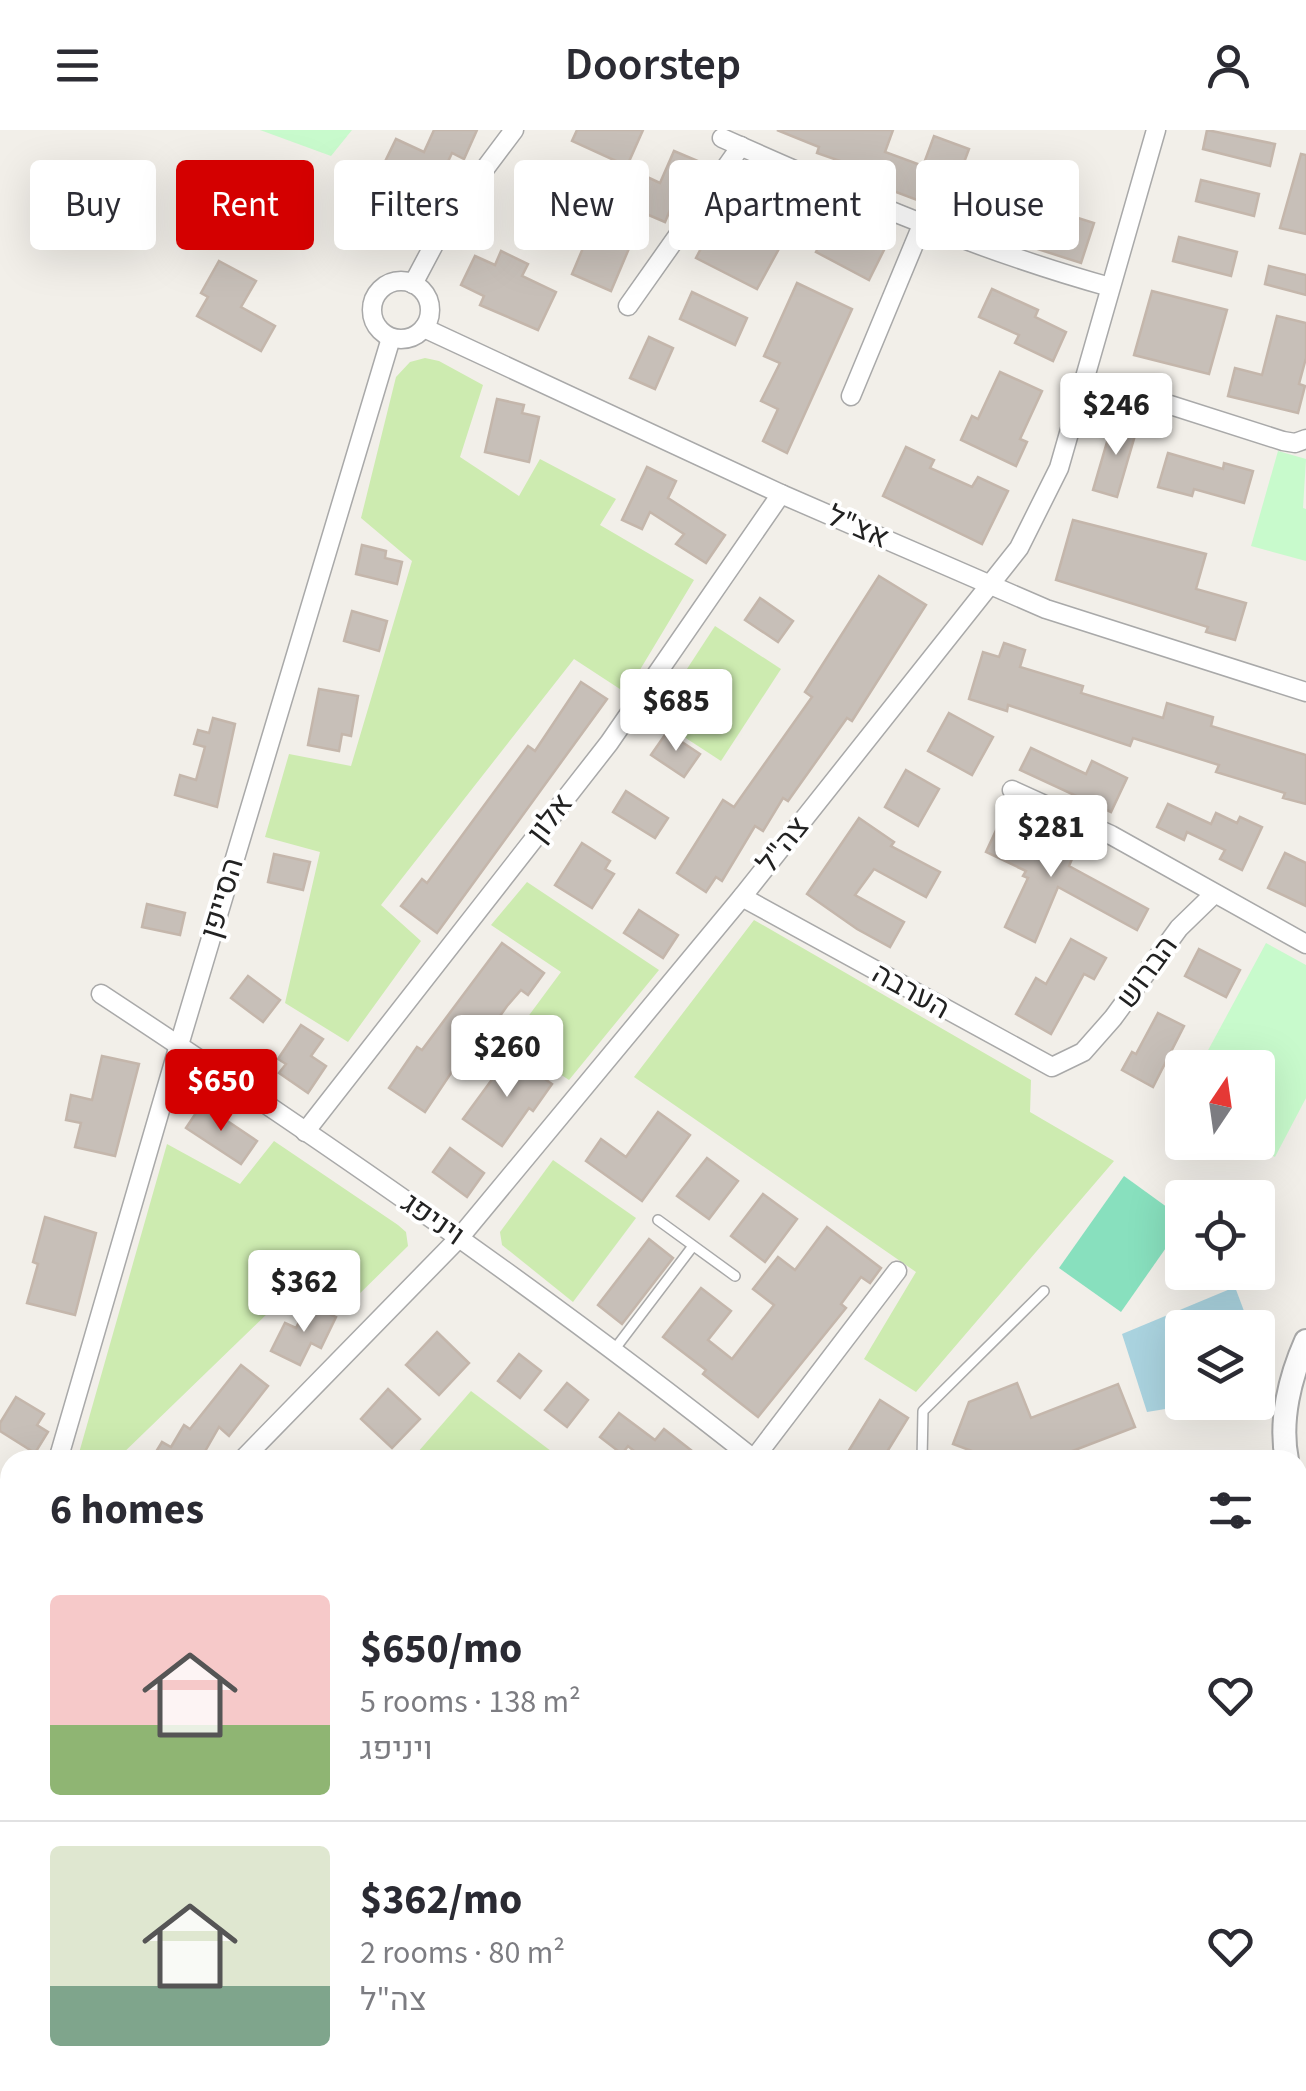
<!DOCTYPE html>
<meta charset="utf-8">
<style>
body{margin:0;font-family:"Source Sans 3",Heebo,sans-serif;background:#f7f7f7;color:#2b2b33;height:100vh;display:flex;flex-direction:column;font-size:38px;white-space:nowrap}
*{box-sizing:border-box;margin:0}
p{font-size:32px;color:#7c7c81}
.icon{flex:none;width:55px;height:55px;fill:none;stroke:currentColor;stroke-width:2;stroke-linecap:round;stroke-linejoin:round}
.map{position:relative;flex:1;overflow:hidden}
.sheet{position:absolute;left:0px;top:1320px;width:1308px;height:642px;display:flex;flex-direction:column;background:#fff;border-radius:30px 30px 0 0;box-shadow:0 10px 40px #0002}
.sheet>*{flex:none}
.banner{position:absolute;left:30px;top:30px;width:1248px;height:90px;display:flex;gap:20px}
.needle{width:65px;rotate:13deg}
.tools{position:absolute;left:1165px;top:920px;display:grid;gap:20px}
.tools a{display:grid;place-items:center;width:110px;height:110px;border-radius:10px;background:#fff;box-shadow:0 10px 40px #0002;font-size:50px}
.price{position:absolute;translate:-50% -85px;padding:0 22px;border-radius:10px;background:#fff;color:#222;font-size:32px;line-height:65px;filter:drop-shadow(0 2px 5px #0008)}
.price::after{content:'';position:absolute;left:50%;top:60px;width:30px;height:22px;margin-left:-15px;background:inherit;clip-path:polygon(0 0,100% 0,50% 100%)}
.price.current{background:#d40000;color:#fff}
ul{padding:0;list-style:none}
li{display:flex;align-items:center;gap:30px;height:250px;padding:0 50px}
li+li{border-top:2px solid #e1e1e2}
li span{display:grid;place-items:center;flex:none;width:280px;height:200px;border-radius:10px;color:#555}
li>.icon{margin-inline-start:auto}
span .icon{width:120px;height:120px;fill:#fffc;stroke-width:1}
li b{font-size:42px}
h2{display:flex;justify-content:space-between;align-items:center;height:120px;padding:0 50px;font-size:42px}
.tag{padding:0 35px;border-radius:10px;background:#fff;box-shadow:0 10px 40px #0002;font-size:35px;line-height:90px}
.tag.current{background:#d40000;color:#fff}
header{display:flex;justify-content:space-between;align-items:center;height:130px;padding:0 50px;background:#fff;font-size:45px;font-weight:600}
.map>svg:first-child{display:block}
.grass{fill:#cdebb0}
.park{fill:#c8facc}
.pitch{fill:#88e0be}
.water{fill:#aad3df}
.building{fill:#c7bfb8;stroke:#c4b6ab;stroke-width:2.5}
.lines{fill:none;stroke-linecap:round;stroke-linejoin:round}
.service-casing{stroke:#a9a9a9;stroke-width:12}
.minor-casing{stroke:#a9a9a9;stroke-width:21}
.tertiary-casing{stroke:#a9a9a9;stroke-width:26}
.service{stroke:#fff;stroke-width:9}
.minor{stroke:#fff;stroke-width:18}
.tertiary{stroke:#fff;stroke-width:22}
.labels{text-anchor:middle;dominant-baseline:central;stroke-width:8;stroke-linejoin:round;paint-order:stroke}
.street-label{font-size:30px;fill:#222;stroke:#fff}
</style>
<header><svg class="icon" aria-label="menu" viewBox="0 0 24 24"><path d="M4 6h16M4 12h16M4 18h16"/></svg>Doorstep<svg class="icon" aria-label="person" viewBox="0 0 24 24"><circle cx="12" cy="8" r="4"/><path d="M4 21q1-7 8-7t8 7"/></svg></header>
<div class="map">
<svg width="1306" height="1961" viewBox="0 0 1306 1961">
<rect width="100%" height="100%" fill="#f2efe9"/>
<g class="grass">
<path d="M 425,228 L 439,231 L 483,255 L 460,327 L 519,366 L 540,329 L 616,369 L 600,395 L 694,450 L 626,563 L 574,529 L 381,775 L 421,811 L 348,912 L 285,873 L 320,722 L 265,707 L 289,624 L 351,636 L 412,431 L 361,388 L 396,247 L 410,232 Z"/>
<path d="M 715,496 L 781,539 L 721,631 L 655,588 Z"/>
<path d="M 527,752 L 659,840 L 569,950 L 510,911 L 561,842 L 491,795 Z"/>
<path d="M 754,790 L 1031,950 L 1030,982 L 1114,1031 L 916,1262 L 864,1229 L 916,1142 L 634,947 Z"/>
<path d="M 274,1011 L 398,1095 L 406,1102 L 408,1116 L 344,1179 L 300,1152 L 116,1330 L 77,1330 L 167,1014 L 240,1054 Z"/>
<path d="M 553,1030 L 636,1088 L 573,1172 L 502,1115 L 500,1102 Z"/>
<path d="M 471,1261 L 563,1330 L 411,1330 Z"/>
</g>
<g class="park">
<path d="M 260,0 L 352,0 L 331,26 Z"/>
<path d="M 1278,321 L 1306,329 L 1303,378 L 1306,379 L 1306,431 L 1251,416 Z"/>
<path d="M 1266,813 L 1306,835 L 1306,968 L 1275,1027 L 1248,1013 L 1258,1012 L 1258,938 L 1199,937 Z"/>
</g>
<path class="pitch" d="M 1124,1046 L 1182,1088 L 1182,1095 L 1121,1182 L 1059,1138 Z"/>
<path class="water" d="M 1235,1157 L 1250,1197 L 1182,1198 L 1182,1272 L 1202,1273 L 1147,1282 L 1122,1204 Z"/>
<g class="building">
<path d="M 434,0 L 477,0 L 464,29 L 452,23 L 432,66 L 380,42 L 396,9 L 424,22 Z"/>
<path d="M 577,0 L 643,0 L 627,36 L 572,11 Z"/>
<path d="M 777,0 L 893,0 L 885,22 L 923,36 L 934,6 L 969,19 L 946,81 L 859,48 L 863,39 L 817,23 L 819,17 Z"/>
<path d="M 1207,0 L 1275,14 L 1270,36 L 1203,19 Z"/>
<path d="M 674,21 L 700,32 L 690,56 L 682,52 L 665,92 L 644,83 L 611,161 L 572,144 L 586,111 L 602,118 L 613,91 L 624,95 L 645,46 L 660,53 Z"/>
<path d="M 1301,24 L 1306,25 L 1306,104 L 1280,98 Z"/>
<path d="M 1201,50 L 1259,64 L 1254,86 L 1196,71 Z"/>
<path d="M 743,54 L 799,82 L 757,159 L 696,128 L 710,101 L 717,105 Z"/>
<path d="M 1034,74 L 1094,93 L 1081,133 L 1022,114 Z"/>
<path d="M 833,89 L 886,116 L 869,150 L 816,122 Z"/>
<path d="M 1179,107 L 1237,122 L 1231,146 L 1173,131 Z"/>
<path d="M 501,121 L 528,134 L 522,146 L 556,162 L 538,200 L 480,175 L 484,166 L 461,155 L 475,126 L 495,135 Z"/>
<path d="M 219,131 L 256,151 L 241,177 L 275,196 L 261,221 L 197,186 L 208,167 L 201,163 Z"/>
<path d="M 1269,136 L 1306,145 L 1306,165 L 1265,154 Z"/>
<path d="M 797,153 L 852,179 L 787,323 L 763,311 L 778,279 L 761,271 L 780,233 L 764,226 Z"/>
<path d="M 992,159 L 1038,180 L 1035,187 L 1066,202 L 1053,231 L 1015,213 L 1019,205 L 979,187 Z"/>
<path d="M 1152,161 L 1227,180 L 1209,244 L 1134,225 Z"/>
<path d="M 692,162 L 747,188 L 735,215 L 680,189 Z"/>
<path d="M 1277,186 L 1306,193 L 1306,228 L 1299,254 L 1305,256 L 1298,283 L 1228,266 L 1235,238 L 1262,245 Z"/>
<path d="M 649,207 L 673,218 L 655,259 L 630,248 Z"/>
<path d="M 1000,242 L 1042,261 L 1020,309 L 1027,312 L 1016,336 L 961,310 L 972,286 L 978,289 Z"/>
<path d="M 497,269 L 524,275 L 522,283 L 539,287 L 529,332 L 485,322 Z"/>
<path d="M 1114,288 L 1138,295 L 1117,367 L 1093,360 Z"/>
<path d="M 906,317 L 934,330 L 930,338 L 972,357 L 978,347 L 1008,361 L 982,414 L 883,366 Z"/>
<path d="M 1168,323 L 1223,339 L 1224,333 L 1253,341 L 1244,373 L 1194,359 L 1192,366 L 1158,357 Z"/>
<path d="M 647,337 L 676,351 L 668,368 L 725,405 L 706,433 L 676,414 L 684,404 L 650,382 L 642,399 L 622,390 Z"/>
<path d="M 1073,390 L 1206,424 L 1196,459 L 1246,473 L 1235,510 L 1206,502 L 1208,497 L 1056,450 Z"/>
<path d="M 362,415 L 386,421 L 385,428 L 402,432 L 397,454 L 356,444 Z"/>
<path d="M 879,446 L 926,475 L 852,591 L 847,588 L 788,671 L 783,668 L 763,701 L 755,696 L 722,751 L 716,747 L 706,762 L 677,743 L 723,670 L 734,677 L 812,567 L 805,562 Z"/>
<path d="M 760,468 L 793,491 L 778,512 L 745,490 Z"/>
<path d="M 352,481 L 387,491 L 379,521 L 344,511 Z"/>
<path d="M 1004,513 L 1025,520 L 1020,537 L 1083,556 L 1081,563 L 1163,588 L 1167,573 L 1213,587 L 1211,596 L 1306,625 L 1306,674 L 1283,668 L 1285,663 L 1216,642 L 1219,635 L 1133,608 L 1130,616 L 1008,575 L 1007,581 L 969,569 L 983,522 L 999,527 Z"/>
<path d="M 581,552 L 607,569 L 437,803 L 401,776 L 422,749 L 427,753 L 528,616 L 535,621 Z"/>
<path d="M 319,559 L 358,566 L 351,606 L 342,604 L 339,621 L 308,615 Z"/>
<path d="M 949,583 L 993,607 L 972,645 L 928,621 Z"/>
<path d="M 213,588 L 235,594 L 217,677 L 175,665 L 180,645 L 196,650 L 205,617 L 194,614 L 198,600 L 209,603 Z"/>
<path d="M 667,602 L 700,624 L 684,647 L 651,625 Z"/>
<path d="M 1031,618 L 1086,644 L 1092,631 L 1127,648 L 1111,682 L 1020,640 Z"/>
<path d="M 906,640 L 939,659 L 918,696 L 885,677 Z"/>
<path d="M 626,661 L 668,688 L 655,708 L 613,682 Z"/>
<path d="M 1168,674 L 1211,694 L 1216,683 L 1237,693 L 1240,687 L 1262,697 L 1242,740 L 1220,729 L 1225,720 L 1187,702 L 1184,710 L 1157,697 Z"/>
<path d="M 1005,681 L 1032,694 L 1028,702 L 1074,724 L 1069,736 L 1148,779 L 1137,800 L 1058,757 L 1035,812 L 1005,797 L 1028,748 L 1023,746 L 1026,741 L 986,722 Z"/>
<path d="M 859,688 L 894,712 L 891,716 L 940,742 L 926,767 L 874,739 L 855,765 L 904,792 L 890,817 L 857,799 L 807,764 Z"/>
<path d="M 582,713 L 610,731 L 605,739 L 614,744 L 592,778 L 555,755 Z"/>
<path d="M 1285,723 L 1306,733 L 1306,776 L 1268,758 Z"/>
<path d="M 274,724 L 310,732 L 303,760 L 268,752 Z"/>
<path d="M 147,774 L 185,783 L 180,805 L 142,797 Z"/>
<path d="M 639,780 L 678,805 L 663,828 L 624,803 Z"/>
<path d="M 1071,809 L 1106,828 L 1094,849 L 1084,844 L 1051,904 L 1016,884 L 1036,848 L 1046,854 Z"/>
<path d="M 502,813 L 544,843 L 528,865 L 521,860 L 507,876 L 469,930 L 463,925 L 425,982 L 389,958 L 417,917 L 422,920 Z"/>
<path d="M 1199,819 L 1240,840 L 1226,867 L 1185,846 Z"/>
<path d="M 248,846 L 280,870 L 263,892 L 231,868 Z"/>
<path d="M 1158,883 L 1184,896 L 1153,957 L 1122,940 L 1132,922 L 1136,924 Z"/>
<path d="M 301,895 L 323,909 L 311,926 L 326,936 L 308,963 L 279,943 L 286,934 L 278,929 Z"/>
<path d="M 510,925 L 552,954 L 533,981 L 529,978 L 502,1016 L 463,989 Z"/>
<path d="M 102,926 L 139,934 L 115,1026 L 75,1017 L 81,993 L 66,990 L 71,965 L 92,970 Z"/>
<path d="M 202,974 L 257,1011 L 241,1034 L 186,998 Z"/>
<path d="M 658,982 L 690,1005 L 642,1071 L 586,1031 L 601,1009 L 626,1027 Z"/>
<path d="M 450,1018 L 484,1043 L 467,1067 L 433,1042 Z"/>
<path d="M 707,1028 L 738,1051 L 709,1089 L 677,1066 Z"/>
<path d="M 763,1064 L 797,1089 L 765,1132 L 731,1106 Z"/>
<path d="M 45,1087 L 96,1103 L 75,1185 L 27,1173 L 38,1134 L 33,1132 Z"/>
<path d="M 827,1097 L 881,1138 L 870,1153 L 861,1147 L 841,1174 L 846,1178 L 758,1287 L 703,1244 L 706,1240 L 663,1207 L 701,1158 L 731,1181 L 708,1210 L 732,1229 L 774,1175 L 753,1159 L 778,1127 L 795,1140 Z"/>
<path d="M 649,1109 L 673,1128 L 622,1194 L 598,1175 Z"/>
<path d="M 308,1174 L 336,1187 L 321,1218 L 311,1213 L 300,1235 L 271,1221 L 285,1193 L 296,1198 Z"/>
<path d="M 437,1202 L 469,1233 L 439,1265 L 406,1235 Z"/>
<path d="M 519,1224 L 541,1241 L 520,1268 L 498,1251 Z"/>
<path d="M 241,1235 L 268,1256 L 229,1306 L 219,1297 L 200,1330 L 151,1330 L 162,1312 L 171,1317 L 184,1295 L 190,1299 Z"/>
<path d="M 567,1253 L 588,1270 L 567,1297 L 545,1280 Z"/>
<path d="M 1017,1253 L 1031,1288 L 1118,1254 L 1135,1297 L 1049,1330 L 996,1330 L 953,1314 L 969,1272 Z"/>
<path d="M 388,1259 L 420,1289 L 392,1318 L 361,1289 Z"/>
<path d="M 16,1267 L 44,1284 L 37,1295 L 48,1302 L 35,1323 L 0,1301 L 0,1293 Z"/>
<path d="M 880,1270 L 908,1288 L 882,1330 L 843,1330 Z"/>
<path d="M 619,1283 L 655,1310 L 664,1299 L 692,1321 L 684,1330 L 645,1330 L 628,1316 L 622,1324 L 600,1307 Z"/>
</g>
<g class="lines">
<defs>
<g id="service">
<path d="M 658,1090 L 735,1146"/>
<path d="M 614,1220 L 693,1116"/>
<path d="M 922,1330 L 923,1281 L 1044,1161"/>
</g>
<g id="minor">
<path d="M 722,8 C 850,65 976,120 1110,157"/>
<circle cx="401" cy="180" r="29"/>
<path d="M 413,154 L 448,88 L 514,0"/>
<path d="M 628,176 L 741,16"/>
<path d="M 424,198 L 781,364 L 1046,479 L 1306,562"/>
<path d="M 851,266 L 922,95"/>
<path d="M 1164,273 L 1283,311 L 1295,313 L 1306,309"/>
<path d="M 1012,660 L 1111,705 L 1306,814"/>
<path d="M 742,767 L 1052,937 L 1083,922 L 1113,888 L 1179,798 L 1213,765"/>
<path d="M 101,864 C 324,1011 545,1163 755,1330"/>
<path d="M 305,1002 L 609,613 L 781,364"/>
<path d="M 58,1330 L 179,915 L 391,208"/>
<path d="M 242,1330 L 460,1107 L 742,767 L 1019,418 L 1059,338 L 1156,0"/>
<path d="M 753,1330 L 897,1141"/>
<path d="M 0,1573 L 10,1564"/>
<path d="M 0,1593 L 10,1599"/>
<path d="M 1298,1749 L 1306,1740"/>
<path d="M 0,1826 L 10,1832"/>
<path d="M 1298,1848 L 1306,1855"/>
<path d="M 229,1952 L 245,1961"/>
<path d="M 273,1961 L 278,1952"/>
<path d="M 1055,1961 L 1065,1952"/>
</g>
<g id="tertiary">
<path d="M 1287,1330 C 1279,1291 1290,1247 1306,1211"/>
<path d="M 443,1961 L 449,1952"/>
</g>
</defs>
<use href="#service" class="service-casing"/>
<use href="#minor" class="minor-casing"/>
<use href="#tertiary" class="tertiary-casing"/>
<use href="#service" class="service"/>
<use href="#minor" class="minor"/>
<use href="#tertiary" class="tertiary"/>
</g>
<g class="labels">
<g class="street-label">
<text transform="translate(858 397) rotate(24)">אצ"ל</text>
<text transform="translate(550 688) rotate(-52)">אלון</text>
<text transform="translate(783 715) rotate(-51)">צה"ל</text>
<text transform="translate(222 768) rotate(-73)">הסייפן</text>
<text transform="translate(1147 842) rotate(-54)">הברוש</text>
<text transform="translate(911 861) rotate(29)">הערבה</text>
<text transform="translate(433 1089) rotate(35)">ויניפג</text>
</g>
</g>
</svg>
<div class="tools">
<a><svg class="needle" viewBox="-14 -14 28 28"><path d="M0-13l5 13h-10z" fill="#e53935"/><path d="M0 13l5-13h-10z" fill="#7c7c81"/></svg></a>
<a><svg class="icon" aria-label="locate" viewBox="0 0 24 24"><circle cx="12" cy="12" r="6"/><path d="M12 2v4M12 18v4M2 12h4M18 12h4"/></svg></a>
<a><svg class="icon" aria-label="layers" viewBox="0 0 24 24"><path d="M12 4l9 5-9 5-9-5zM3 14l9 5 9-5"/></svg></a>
</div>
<b class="price" style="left:1116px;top:328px">$246</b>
<b class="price" style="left:676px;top:624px">$685</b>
<b class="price" style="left:1051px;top:750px">$281</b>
<b class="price" style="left:507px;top:970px">$260</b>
<b class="price current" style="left:221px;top:1004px">$650</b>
<b class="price" style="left:304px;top:1205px">$362</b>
<div class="banner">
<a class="tag">Buy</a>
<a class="tag current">Rent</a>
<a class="tag">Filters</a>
<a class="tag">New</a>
<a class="tag">Apartment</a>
<a class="tag">House</a>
</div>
<section class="sheet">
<h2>6 homes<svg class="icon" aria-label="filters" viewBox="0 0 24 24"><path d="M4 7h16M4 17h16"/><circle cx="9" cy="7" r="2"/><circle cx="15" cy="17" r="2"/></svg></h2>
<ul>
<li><span style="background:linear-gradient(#f6c9c9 65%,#8fb573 0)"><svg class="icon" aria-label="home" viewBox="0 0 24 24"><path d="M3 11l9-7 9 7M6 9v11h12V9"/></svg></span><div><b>$650/mo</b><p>5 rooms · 138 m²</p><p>ויניפג</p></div><svg class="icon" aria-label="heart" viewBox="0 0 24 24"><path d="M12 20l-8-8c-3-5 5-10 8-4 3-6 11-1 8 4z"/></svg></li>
<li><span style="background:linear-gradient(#dfe7d0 70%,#7fa58c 0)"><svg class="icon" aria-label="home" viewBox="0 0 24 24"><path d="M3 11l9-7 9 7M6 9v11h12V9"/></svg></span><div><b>$362/mo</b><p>2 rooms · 80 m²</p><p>צה&quot;ל</p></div><svg class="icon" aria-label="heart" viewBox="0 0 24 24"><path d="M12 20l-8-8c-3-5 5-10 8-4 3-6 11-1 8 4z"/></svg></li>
</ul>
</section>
</div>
